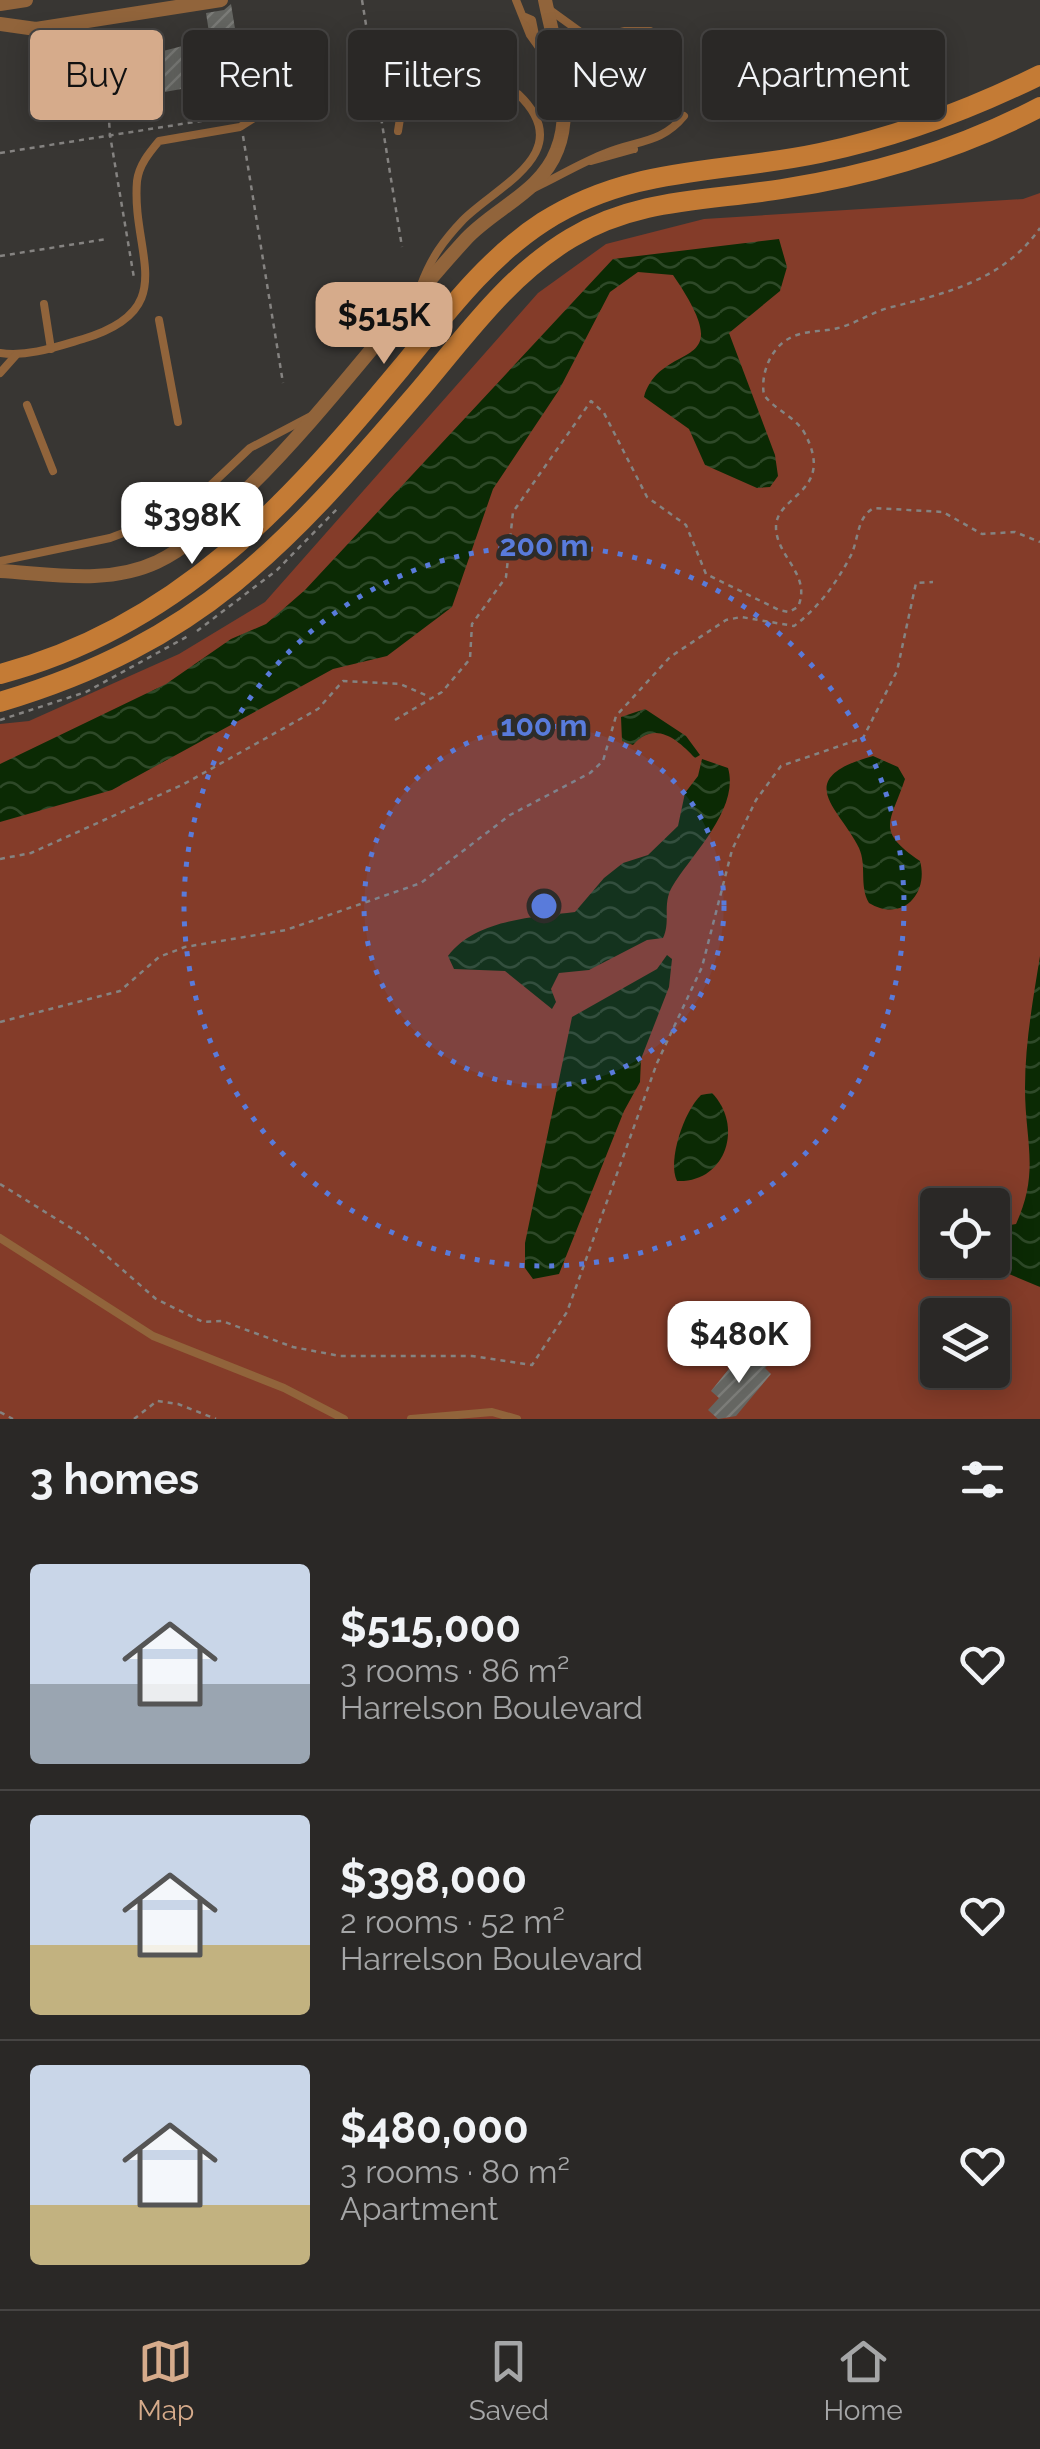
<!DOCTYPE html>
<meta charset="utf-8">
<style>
body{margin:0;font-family:Raleway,sans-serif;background:#32302e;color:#f1f3f6;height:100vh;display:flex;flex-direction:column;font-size:38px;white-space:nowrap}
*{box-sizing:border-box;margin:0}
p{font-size:32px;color:#a5a6a7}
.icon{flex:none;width:55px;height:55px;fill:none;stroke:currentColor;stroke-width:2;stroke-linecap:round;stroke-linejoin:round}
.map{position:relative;height:1419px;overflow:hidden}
.details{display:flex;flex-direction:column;background:#2a2826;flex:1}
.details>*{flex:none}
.top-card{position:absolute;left:30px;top:30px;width:980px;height:90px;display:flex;gap:20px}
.tools{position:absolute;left:920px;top:1188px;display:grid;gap:20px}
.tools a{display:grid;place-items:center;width:90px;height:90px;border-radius:10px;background:#2a2826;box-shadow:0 5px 25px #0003,0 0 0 2px #464443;font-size:50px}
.price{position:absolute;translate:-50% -85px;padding:0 22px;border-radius:20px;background:#fff;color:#222;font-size:32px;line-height:65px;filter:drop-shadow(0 2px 5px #0008)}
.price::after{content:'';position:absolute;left:50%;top:60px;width:30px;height:22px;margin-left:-15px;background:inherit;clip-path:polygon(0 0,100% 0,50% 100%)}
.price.selected{background:#d6ab8b;color:#111}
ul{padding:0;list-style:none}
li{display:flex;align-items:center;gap:30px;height:250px;padding:0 30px}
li+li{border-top:2px solid #464443}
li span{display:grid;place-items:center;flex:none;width:280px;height:200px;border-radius:10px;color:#555}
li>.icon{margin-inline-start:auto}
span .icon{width:120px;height:120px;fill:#fffc;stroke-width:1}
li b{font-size:42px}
h2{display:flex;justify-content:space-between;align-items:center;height:120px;padding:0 30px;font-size:42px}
.pill{padding:0 35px;border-radius:10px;background:#2a2826;box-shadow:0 5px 25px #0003,0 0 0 2px #464443;font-size:35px;line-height:90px}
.pill.selected{background:#d6ab8b;color:#111}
.tabs{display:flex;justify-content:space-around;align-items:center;height:140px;border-top:2px solid #464443;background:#2a2826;font-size:28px;color:#a5a6a7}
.tabs a{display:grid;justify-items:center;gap:5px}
.tabs .selected{color:#d6ab8b}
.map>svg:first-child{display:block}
.green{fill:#843c29;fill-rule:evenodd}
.water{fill:url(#water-waves)}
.building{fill:url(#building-hatch)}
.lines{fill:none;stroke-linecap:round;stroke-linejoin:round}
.path{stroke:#858381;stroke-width:2.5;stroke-dasharray:5 5;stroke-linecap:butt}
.service{stroke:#91643b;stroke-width:8}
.minor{stroke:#91643b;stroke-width:14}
.secondary{stroke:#c47b35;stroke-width:20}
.ring{fill:none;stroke:#597bdb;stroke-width:5;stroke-dasharray:5 10}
.centre{fill:#597bdb;stroke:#2d2c29;stroke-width:5}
.ring-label{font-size:30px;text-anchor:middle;font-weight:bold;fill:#597bdb;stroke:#2d2c29;stroke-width:9;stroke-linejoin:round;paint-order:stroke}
</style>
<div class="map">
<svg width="1040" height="1419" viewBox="0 0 1040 1419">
<defs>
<pattern id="water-waves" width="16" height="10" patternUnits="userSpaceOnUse" patternTransform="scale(2.5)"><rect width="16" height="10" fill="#0b2a04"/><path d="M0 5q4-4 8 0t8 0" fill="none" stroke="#2e4928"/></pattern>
<pattern id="building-hatch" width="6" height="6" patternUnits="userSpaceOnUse" patternTransform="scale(2.5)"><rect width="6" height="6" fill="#656662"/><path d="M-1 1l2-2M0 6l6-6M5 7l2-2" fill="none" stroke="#7b7c78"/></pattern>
</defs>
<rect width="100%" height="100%" fill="#383633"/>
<path class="green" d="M 1040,193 L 1040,1419 L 0,1419 L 0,724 L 29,721 L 179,654 L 265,602 L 538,293 L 606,244 L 704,219 L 1023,199 ZM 938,1205 L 992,1205 L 992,1260 L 938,1260 ZM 938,1315 L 992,1315 L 992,1370 L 938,1370 Z"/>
<g class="water">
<path d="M 779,239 L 787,267 L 780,291 L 729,333 L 775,455 L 778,476 L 770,487 L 757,488 L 705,465 L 689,429 L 644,397 C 662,337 743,377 673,275 L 638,272 L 610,292 L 559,390 L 493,489 L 452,607 L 387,656 L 333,669 L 112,790 L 0,822 L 0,764 L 166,684 L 231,639 L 266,624 L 305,590 L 613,259 Z"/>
<path d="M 645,709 L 686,736 L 700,755 L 695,758 C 677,739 655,720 633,745 L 622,741 L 621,717 Z"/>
<path d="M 873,756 L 898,767 L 905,779 C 891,822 874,830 920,861 C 929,894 902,923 869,903 C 859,886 867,866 859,848 C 841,809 789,779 873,756 Z"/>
<path d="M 702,759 L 728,768 C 740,809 691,855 672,887 C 662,904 671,922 663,938 L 647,940 L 589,970 L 559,973 L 551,989 L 556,1002 L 552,1009 L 505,971 L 454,969 L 448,956 C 475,920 532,917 575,912 L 604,878 L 623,863 L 648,855 L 678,826 L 685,793 L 698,776 Z"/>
<path d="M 667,955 L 672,959 L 669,987 L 641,1059 L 640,1082 L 624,1111 L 559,1274 L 533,1279 L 525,1268 L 525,1243 L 572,1017 L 657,969 Z"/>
<path d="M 1040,956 L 1040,1287 L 1002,1271 L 982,1280 L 963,1280 L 945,1260 L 992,1260 L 993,1228 L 1016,1224 C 1040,1172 1025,1141 1025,1088 C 1025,1043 1033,1000 1040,956 Z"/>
<path d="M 712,1093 C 744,1126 726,1183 677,1181 C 667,1161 684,1111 701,1095 Z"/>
</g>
<g class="building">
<path d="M 231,4 L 243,78 L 131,98 L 130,93 L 118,95 L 112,56 L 163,51 L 210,39 L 206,13 L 224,10 Z"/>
<path d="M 760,1354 L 770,1363 L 765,1368 L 771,1374 L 736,1416 L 718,1419 L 708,1410 L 719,1398 L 711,1391 L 740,1355 L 748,1362 Z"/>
</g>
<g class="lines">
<g class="path">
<path d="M 362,0 L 402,247"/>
<path d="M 103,33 L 110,135 L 134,278"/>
<path d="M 243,136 L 283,383"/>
<path d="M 0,153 L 238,115 L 232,85"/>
<path d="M 0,256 L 107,239"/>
<path d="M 197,631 L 277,570 L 338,508"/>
<path d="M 0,720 L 86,692 L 190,635"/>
<path d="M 395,720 L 442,692 L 470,659 L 472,624 L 506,577 L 513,512 L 591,401 L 604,413 L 647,497 L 686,525 L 706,574 L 779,610 L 789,612 L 798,607 C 812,574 776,557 776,527 C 776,494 837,493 804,432 C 794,416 775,410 764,395 C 760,374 771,346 792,337 C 806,330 823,332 838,328 C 855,324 870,313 888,308 C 947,293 1004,280 1040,228"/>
<path d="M 0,859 L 31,853 L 184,784 L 318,709 L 343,681 L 400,684 L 430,697"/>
<path d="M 0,1022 L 120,991 L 159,957 L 185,947 L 286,930 L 421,883 L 510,815 L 590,773 L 603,761 L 616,716 L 670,657 L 726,620 L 741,617 L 794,626 C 818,608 836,584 850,557 C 859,541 856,517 874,508 L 943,512 L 982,534 L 1015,532 L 1040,542"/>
<path d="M 0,1184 L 84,1236 L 156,1299 L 203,1322 L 222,1321 L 293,1347 L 340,1356 L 472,1356 L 532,1365 L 567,1312 L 657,1063 L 702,967 L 732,850 L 756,800 L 781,766 L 863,738 L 897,671 L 916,583 L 933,582"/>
<path d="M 0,1412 L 13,1419"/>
<path d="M 134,1419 L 157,1401 L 178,1404 L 216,1419"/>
</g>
<g class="service">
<path d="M 516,0 L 530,35 L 558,74"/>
<path d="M 550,10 L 597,44 L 625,40 L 631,34"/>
<path d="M 525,17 L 532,20 L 536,40"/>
<path d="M 592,39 L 625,31 L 650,31"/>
<path d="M 418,96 L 426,89 L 453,89"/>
<path d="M 398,131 L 402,106 L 412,97 L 481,84 L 518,94 C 579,152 498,185 463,220 C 443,241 431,258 421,285"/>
<path d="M 591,161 L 634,149"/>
<path d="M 534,188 C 558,177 582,162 606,153 C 637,140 661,144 684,116"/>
<path d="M 44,304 L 51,349"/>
<path d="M 159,320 L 178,422"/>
<path d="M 0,353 C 28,357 56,347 83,339 C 183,309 131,254 137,181 C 139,165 149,153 159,141 L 240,127 L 257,116 L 264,94"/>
<path d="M 0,373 L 16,355"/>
<path d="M 27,405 L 53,471"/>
<path d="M 0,561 L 110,538 L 171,515 L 194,501 L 250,448 L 311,416"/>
<path d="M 0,1238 L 153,1336 L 284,1388 L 344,1419"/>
<path d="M 411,1419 L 492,1412 L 517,1419"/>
</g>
<g class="minor">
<path d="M 0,4 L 26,0"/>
<path d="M 0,24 L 36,29 L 221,0"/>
<path d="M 0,571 C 52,574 108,585 157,562 C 189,547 215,520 240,496 C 322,417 389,323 466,239 C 495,208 541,192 557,150 C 575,106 554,45 545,0"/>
</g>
<g class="secondary">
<path d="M 0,674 C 178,627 288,504 401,368 C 444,316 486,259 543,222 C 633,165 721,174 820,153 C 897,137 969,110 1040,75"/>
<path d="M 0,702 C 201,642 285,546 417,393 C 464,338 507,276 571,238 C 637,198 708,201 782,189 C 871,175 960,149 1040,107"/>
</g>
</g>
<circle cx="544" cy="906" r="180" fill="#597bdb" fill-opacity=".12"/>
<g class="ring">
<circle cx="544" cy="906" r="180"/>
<circle cx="544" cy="906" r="360"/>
</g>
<circle cx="544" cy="906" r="15" class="centre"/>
<g class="ring-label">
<text x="544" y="556">200 m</text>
<text x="544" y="736">100 m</text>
</g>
</svg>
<div class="tools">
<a><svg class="icon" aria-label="locate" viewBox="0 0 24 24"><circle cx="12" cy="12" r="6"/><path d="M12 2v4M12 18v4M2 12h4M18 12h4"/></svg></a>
<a><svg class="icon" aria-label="layers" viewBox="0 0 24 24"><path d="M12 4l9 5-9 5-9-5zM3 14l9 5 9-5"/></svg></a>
</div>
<b class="price selected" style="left:384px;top:367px">$515K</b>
<b class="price" style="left:192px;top:567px">$398K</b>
<b class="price" style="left:739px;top:1386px">$480K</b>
<div class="top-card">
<a class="pill selected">Buy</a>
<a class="pill">Rent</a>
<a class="pill">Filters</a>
<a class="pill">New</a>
<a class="pill">Apartment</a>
</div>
</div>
<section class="details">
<h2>3 homes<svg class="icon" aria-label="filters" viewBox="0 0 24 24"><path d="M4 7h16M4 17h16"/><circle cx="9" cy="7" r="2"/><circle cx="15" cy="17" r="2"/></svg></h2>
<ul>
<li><span style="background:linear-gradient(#c9d6e8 60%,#9aa5b1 0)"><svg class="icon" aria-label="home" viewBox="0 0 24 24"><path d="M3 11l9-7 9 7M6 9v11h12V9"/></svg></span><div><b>$515,000</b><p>3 rooms · 86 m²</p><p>Harrelson Boulevard</p></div><svg class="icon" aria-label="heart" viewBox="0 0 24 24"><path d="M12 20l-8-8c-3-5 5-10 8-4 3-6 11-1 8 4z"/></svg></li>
<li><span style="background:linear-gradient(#c9d6e8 65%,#c2b280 0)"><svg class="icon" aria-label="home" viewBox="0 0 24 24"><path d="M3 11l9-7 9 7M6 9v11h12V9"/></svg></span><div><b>$398,000</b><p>2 rooms · 52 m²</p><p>Harrelson Boulevard</p></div><svg class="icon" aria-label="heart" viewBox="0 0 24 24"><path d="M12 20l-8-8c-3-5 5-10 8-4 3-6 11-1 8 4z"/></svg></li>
<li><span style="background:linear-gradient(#c9d6e8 70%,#c2b280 0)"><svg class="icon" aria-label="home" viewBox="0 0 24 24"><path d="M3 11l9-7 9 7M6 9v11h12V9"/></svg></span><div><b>$480,000</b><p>3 rooms · 80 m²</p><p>Apartment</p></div><svg class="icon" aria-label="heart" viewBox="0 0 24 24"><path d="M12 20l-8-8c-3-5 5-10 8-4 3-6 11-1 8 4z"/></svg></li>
</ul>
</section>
<nav class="tabs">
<a class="selected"><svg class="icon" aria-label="map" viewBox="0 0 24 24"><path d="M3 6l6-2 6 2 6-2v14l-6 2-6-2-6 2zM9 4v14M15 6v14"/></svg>Map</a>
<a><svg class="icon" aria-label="saved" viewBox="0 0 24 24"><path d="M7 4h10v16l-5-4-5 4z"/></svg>Saved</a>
<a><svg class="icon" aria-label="home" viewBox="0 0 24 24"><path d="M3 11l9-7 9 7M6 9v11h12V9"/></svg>Home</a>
</nav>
